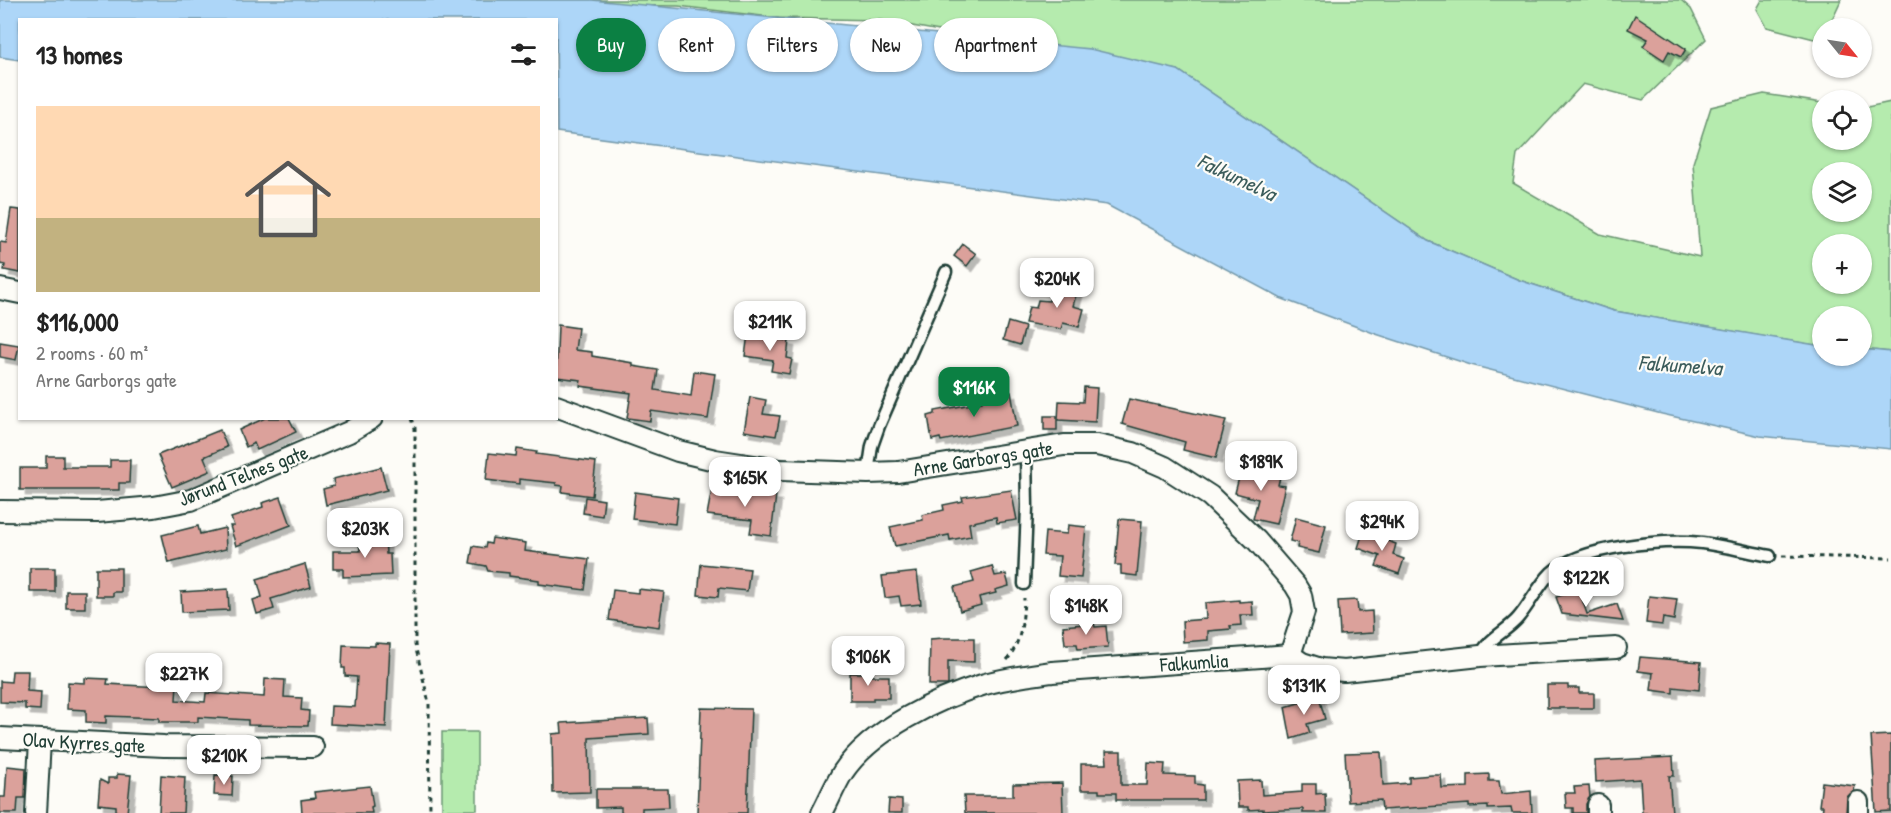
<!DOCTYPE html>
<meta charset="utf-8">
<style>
body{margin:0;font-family:"Patrick Hand",sans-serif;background:#f2f2f2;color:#222;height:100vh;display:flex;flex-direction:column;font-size:22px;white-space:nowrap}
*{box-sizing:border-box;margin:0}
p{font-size:20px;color:#767676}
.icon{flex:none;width:33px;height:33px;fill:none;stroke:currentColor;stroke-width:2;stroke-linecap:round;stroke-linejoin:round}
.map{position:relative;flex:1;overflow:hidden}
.drawer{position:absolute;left:18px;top:18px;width:540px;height:402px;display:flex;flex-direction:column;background:#fff;border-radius:0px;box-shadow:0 2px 4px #0004}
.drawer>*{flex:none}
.banner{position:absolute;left:576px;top:18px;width:570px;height:54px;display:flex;gap:12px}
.needle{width:39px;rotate:120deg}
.controls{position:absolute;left:1812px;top:18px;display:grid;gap:12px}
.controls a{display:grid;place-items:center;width:60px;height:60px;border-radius:50%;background:#fff;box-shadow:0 2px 4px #0004;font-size:30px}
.price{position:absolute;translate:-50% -51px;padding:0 14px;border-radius:12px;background:#fff;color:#222;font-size:20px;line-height:39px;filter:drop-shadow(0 2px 3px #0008)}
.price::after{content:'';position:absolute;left:50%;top:36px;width:18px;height:14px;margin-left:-9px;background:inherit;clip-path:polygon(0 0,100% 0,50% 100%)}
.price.selected{background:#0b8043;color:#fff}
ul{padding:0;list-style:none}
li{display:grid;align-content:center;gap:12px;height:318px;padding:0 18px}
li+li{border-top:2px solid #e0e0e0}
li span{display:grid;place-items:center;height:186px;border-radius:0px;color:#555}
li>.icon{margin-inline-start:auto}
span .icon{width:108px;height:108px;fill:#fffc;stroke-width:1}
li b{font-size:26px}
h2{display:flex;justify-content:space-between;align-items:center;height:72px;padding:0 18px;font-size:26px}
.chip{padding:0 21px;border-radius:27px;background:#fff;box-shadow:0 2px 4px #0004;font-size:21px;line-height:54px}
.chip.selected{background:#0b8043;color:#fff}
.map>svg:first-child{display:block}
.green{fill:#b5ebae;stroke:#6a9471;stroke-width:1.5;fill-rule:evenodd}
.water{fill:#add6f8;stroke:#7499aa;stroke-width:1.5}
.building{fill:#dba19b;stroke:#1f3d34;stroke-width:1.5;filter:url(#shadow)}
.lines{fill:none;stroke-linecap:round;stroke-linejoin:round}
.lane-casing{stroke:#1f3d34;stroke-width:15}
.street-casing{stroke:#1f3d34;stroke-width:24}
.path{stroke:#1f3d34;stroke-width:3;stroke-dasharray:4.5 4.5;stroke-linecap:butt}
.lane{stroke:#fdfcf7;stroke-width:10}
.street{stroke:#fdfcf7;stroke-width:20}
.labels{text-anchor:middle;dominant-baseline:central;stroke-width:4.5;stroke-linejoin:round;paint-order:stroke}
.street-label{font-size:20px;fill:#1f3d34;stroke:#fdfcf7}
.water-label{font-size:21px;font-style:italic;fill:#3b5c5b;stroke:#fdfcf7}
</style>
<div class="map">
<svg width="1891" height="813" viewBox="0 0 1891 813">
<defs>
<filter id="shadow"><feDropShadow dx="5.5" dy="5.5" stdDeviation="0" flood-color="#0004"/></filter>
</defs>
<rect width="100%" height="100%" fill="#fdfcf7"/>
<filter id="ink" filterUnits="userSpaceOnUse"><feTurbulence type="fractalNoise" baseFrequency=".0167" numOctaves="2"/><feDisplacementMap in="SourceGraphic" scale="12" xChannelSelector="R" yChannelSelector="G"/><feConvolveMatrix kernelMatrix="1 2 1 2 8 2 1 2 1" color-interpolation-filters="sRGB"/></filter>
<g filter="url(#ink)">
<g class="green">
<path d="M 463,0 L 1681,0 L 1691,9 L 1706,39 L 1643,100 L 1583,84 L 1517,155 L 1513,183 L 1600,234 L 1700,257 L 1693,163 L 1711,107 L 1764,94 L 1822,103 L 1822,140 L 1862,140 L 1862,108 L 1891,102 L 1891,352 L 1862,349 L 1862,316 L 1822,316 L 1822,346 L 1814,345 L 1614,311 L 1519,280 L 1428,241 L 1178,70 L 977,38 L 880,20 L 779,18 L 678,6 L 476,4 ZM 1822,172 L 1862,172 L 1862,212 L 1822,212 ZM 1822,244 L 1862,244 L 1862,284 L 1822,284 Z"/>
<path d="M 1762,0 L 1841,0 L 1828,28 L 1822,28 L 1822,41 L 1767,27 L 1757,9 Z"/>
<rect x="442" y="732" width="35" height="78"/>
</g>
<path class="water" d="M 0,0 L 592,0 L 1090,49 L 1178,70 L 1428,241 L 1519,280 L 1614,311 L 1822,346 L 1822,356 L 1862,356 L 1862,349 L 1891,352 L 1891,449 L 1760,436 L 1662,414 L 1471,365 L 1376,334 L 1280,298 L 1107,205 L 557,132 L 556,20 L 20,20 L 19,60 L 0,57 Z"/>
<g class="building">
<path d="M 1635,15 L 1686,49 L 1681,57 L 1669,51 L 1664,60 L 1643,46 L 1648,39 L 1628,29 Z"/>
<path d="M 11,209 L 20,210 L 20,273 L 4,270 L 5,265 L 0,264 L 0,242 L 6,243 Z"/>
<path d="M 963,244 L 976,254 L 967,266 L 954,256 Z"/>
<path d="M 1054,282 L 1078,288 L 1073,306 L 1084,309 L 1079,327 L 1063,323 L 1061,329 L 1025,323 L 1029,307 L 1036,308 L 1038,300 L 1049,301 Z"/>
<path d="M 1008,322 L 1025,327 L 1020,345 L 1003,340 Z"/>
<path d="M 558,325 L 578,328 L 575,350 L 592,352 L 592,356 L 633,363 L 633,366 L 658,370 L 655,390 L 691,396 L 694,371 L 715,374 L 708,419 L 651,411 L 650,421 L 627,418 L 631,393 L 580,386 L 581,380 L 556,377 Z"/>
<path d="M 748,334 L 789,341 L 787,358 L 792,359 L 789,374 L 771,371 L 773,360 L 745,356 Z"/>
<path d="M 0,342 L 19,345 L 16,360 L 0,357 Z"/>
<path d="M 1084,387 L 1097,388 L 1095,422 L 1058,420 L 1059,401 L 1083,402 Z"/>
<path d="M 1011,392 L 1017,426 L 941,441 L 940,438 L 932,440 L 928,416 L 935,414 L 935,411 L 982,402 L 981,397 Z"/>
<path d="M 750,397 L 766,400 L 763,414 L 780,416 L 776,436 L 744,431 Z"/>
<path d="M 1129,399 L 1226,420 L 1216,458 L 1183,450 L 1185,442 L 1122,424 Z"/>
<rect x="1044" y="416" width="13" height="14"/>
<path d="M 265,418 L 289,418 L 296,432 L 257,450 L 254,443 L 246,447 L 239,430 Z"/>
<path d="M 220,430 L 227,447 L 204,457 L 210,471 L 172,487 L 158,455 Z"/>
<path d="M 517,449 L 537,452 L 536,454 L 596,462 L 592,496 L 562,492 L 563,486 L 556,485 L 556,483 L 519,479 L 519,484 L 486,480 L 489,453 L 516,456 Z"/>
<path d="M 46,456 L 63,456 L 63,467 L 110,467 L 110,460 L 130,460 L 129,483 L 119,483 L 119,490 L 20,490 L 20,468 L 46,468 Z"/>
<path d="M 1243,462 L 1258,466 L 1257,472 L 1280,477 L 1278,485 L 1285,486 L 1276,524 L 1253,519 L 1258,499 L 1235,493 Z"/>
<path d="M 381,467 L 387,490 L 326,505 L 323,489 L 334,486 L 333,479 Z"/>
<path d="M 712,488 L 776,495 L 771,536 L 750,533 L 752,520 L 707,515 Z"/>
<path d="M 1011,490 L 1017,520 L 997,523 L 996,517 L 969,523 L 971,536 L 950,540 L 949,535 L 895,546 L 890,527 L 923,520 L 922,515 L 944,510 L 943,505 L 963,501 L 962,497 Z"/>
<path d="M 635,492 L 678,498 L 675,524 L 632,519 Z"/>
<path d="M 281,497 L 291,525 L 236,546 L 230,526 L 234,526 L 231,518 L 263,507 L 262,503 Z"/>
<path d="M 585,497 L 604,500 L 602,516 L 583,513 Z"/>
<path d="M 1296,517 L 1326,525 L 1319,553 L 1297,548 L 1298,543 L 1290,541 Z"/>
<path d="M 1119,519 L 1142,521 L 1137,576 L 1121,574 L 1121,565 L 1115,565 Z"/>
<path d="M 1068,525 L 1086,527 L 1081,578 L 1058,576 L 1060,556 L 1043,555 L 1045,532 L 1067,534 Z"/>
<path d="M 198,526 L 200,534 L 225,528 L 226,549 L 169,563 L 162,535 Z"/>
<path d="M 1363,532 L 1396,544 L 1393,555 L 1404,559 L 1399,574 L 1376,566 L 1380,556 L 1358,548 Z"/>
<path d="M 385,536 L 386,554 L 390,554 L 391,575 L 343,577 L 343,569 L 333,569 L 333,551 L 360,551 L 359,542 L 368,541 L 367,537 Z"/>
<path d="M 492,538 L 526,543 L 525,551 L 589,559 L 585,590 L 539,584 L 539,580 L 509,576 L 509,573 L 488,571 L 486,566 L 470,563 L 473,546 L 485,548 L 486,543 L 491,544 Z"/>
<path d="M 305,564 L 311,587 L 271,599 L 274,609 L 257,614 L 253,600 L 262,597 L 257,579 Z"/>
<path d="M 701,564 L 750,569 L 747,591 L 719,588 L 718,597 L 698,595 Z"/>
<path d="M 992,566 L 995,576 L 1006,574 L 1009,586 L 995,590 L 996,593 L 979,597 L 981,605 L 960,611 L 954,587 L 974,582 L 971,572 Z"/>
<rect x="30" y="568" width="25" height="24"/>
<path d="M 96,568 L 121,568 L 121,592 L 113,592 L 113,596 L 96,596 Z"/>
<path d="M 917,572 L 921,604 L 901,606 L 899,596 L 885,598 L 882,576 Z"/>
<path d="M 228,589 L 229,610 L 182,612 L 181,592 Z"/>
<path d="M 638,589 L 664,592 L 659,627 L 609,620 L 613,590 L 638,593 Z"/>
<path d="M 1579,590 L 1587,614 L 1617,604 L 1623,621 L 1562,614 L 1556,597 Z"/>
<rect x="66" y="591" width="19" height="17"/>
<path d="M 1649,596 L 1677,599 L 1674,620 L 1663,618 L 1662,625 L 1646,623 Z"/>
<path d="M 1239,600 L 1239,602 L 1252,601 L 1253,615 L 1240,615 L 1241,625 L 1230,626 L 1231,629 L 1208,631 L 1208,640 L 1183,642 L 1182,621 L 1206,619 L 1205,603 Z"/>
<path d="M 1357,600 L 1358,612 L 1372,611 L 1373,633 L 1340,635 L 1338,601 Z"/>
<path d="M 1094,623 L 1095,627 L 1106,626 L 1108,647 L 1078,649 L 1077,644 L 1065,644 L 1063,626 Z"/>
<path d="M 944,638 L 974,638 L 974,662 L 948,661 L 948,685 L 929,685 L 930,639 Z"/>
<path d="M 375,643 L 390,644 L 386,727 L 330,724 L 331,706 L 355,707 L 357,677 L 345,676 L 345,668 L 342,668 L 343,645 L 375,646 Z"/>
<path d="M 1640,657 L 1701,662 L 1699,690 L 1673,687 L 1673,693 L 1651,690 L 1653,673 L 1638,671 Z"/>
<path d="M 12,671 L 28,671 L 27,691 L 41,692 L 40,710 L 25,709 L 25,703 L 0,702 L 0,681 L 11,682 Z"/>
<path d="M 850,673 L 864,673 L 864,676 L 889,676 L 889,698 L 873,698 L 873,701 L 850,701 Z"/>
<path d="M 85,678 L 108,679 L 107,684 L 161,687 L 161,683 L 177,684 L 176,700 L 205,702 L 206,693 L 264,697 L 265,679 L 285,680 L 284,697 L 302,698 L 301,710 L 309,711 L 308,726 L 248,725 L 248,720 L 198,717 L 198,722 L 159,722 L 159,718 L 106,716 L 106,723 L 86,722 L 86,710 L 67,709 L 68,682 L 85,683 Z"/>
<path d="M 1547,685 L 1568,685 L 1568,688 L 1579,688 L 1579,693 L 1594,693 L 1594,708 L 1547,708 Z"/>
<path d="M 1319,697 L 1325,719 L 1307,724 L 1310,733 L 1291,739 L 1285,707 Z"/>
<path d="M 701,708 L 751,709 L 747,813 L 697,813 Z"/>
<path d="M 648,718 L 649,734 L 589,738 L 590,792 L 553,793 L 552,734 L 562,733 L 561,723 Z"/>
<path d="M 1891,735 L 1891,811 L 1876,812 L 1871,736 Z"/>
<path d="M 1106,751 L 1121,751 L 1121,785 L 1147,785 L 1148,763 L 1165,764 L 1164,775 L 1195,776 L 1195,784 L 1203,785 L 1203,800 L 1116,800 L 1116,793 L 1099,793 L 1099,790 L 1081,790 L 1081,764 L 1107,764 Z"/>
<path d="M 1381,752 L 1383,785 L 1409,783 L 1409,777 L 1432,775 L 1441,775 L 1442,788 L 1468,787 L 1468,775 L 1489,774 L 1489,781 L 1499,781 L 1501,794 L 1531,791 L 1532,813 L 1512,813 L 1511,808 L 1488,809 L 1488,806 L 1469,807 L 1469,804 L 1382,810 L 1381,800 L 1348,802 L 1345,753 Z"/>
<path d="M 1673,757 L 1674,776 L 1669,776 L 1672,813 L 1642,813 L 1640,779 L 1596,782 L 1595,761 Z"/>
<path d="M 7,766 L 26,768 L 25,798 L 18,798 L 17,813 L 0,813 L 0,797 L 5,797 Z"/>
<path d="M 117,774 L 131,775 L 127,813 L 116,813 L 116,806 L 98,804 L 100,780 L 108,784 L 108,778 L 117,778 Z"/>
<path d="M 161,775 L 185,777 L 183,813 L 159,813 Z"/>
<path d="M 215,775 L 233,776 L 232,796 L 214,795 Z"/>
<path d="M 1261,780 L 1262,795 L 1302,792 L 1302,784 L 1316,784 L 1316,794 L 1325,793 L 1326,813 L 1303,813 L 1303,809 L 1263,811 L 1263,809 L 1248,810 L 1248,807 L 1238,807 L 1237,781 Z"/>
<path d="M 1822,782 L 1855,786 L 1854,791 L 1847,797 L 1846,813 L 1822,813 L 1823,806 L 1819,806 Z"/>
<path d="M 1062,783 L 1063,813 L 965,813 L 964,796 L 1013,796 L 1013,784 Z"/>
<path d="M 370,786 L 373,806 L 371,807 L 372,813 L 302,813 L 301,800 L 315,798 L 314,792 Z"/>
<path d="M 1589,786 L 1590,797 L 1586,804 L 1586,813 L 1573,813 L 1573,808 L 1566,808 L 1565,793 L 1575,793 L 1574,787 Z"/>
<path d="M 596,789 L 668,789 L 669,807 L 642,808 L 642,813 L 621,813 L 621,807 L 596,808 Z"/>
<path d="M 889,799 L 902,800 L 902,813 L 888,813 Z"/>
</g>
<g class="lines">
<defs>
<g id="lane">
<path d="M 868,473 L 872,446 L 879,426 L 946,272"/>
<path d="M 1024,584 L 1027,507 L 1026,451"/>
<path d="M 1480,656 C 1488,638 1506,632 1518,618 C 1530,604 1538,586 1551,573 C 1580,546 1664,539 1702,543 C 1725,546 1748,552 1770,556"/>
</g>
<g id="street">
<path d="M 0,289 L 20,293"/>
<path d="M 556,406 L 678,451 L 715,460 L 780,470 L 868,473 L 898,472 L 1064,445 L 1097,445 L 1133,453 L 1165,467 L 1210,496 L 1257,541 L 1295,585 L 1301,595 L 1304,612 L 1290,655"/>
<path d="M 0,511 L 97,512 L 154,507 L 191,500 L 349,432 L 372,418"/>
<path d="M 0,738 L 164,746 L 313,747"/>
<path d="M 1858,802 L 1858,813"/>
<path d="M 36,813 L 40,741"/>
<path d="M 822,813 C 829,800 835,785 843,772 C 872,729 937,699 985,684 C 1007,678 1030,675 1052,672 L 1290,655 L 1302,663 L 1321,669 L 1344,671 L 1480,656 L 1616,648"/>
<path d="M 1598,813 L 1598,805"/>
</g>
</defs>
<use href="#lane" class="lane-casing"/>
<use href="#street" class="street-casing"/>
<g class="path">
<path d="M 412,418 L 415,428 L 415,645 L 429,703 L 430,813"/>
<path d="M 1782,556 L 1891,558"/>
<path d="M 1007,660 C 1022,641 1023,620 1024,598"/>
</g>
<use href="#lane" class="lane"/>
<use href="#street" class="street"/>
</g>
</g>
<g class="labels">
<g class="street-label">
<text transform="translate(983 458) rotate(-9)">Arne Garborgs gate</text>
<text transform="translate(243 475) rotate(-21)">Jørund Telnes gate</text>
<text transform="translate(1194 662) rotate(-4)">Falkumlia</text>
<text transform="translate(84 742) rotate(3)">Olav Kyrres gate</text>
</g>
<g class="water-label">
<text transform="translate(1237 177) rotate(25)">Falkumelva</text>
<text transform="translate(1680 365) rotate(4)">Falkumelva</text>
</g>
</g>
</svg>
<div class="controls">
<a><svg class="needle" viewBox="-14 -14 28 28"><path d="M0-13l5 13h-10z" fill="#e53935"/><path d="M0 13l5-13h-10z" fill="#767676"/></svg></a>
<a><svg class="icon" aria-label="locate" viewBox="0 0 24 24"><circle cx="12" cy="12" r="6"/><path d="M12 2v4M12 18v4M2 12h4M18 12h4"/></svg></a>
<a><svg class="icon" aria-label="layers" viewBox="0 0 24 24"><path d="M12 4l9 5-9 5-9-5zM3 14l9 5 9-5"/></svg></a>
<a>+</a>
<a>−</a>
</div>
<b class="price" style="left:1057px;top:309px">$204K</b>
<b class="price" style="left:770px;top:352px">$211K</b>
<b class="price selected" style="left:974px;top:418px">$116K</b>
<b class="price" style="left:1261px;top:492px">$189K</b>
<b class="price" style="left:745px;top:508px">$165K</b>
<b class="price" style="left:1382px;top:552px">$294K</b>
<b class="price" style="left:365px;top:559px">$203K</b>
<b class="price" style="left:1586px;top:608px">$122K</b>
<b class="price" style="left:1086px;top:636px">$148K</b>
<b class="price" style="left:868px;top:687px">$106K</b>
<b class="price" style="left:184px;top:704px">$227K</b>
<b class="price" style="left:1304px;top:716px">$131K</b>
<b class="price" style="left:224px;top:786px">$210K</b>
<div class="banner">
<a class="chip selected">Buy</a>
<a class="chip">Rent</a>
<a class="chip">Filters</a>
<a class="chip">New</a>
<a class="chip">Apartment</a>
</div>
<section class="drawer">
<h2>13 homes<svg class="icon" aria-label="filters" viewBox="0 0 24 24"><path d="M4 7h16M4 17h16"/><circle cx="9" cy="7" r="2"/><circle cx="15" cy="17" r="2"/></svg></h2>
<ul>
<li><span style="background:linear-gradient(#ffd9b3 60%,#c2b280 0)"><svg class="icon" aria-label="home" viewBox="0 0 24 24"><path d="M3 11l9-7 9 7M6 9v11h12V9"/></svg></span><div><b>$116,000</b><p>2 rooms · 60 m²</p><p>Arne Garborgs gate</p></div></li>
</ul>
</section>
</div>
